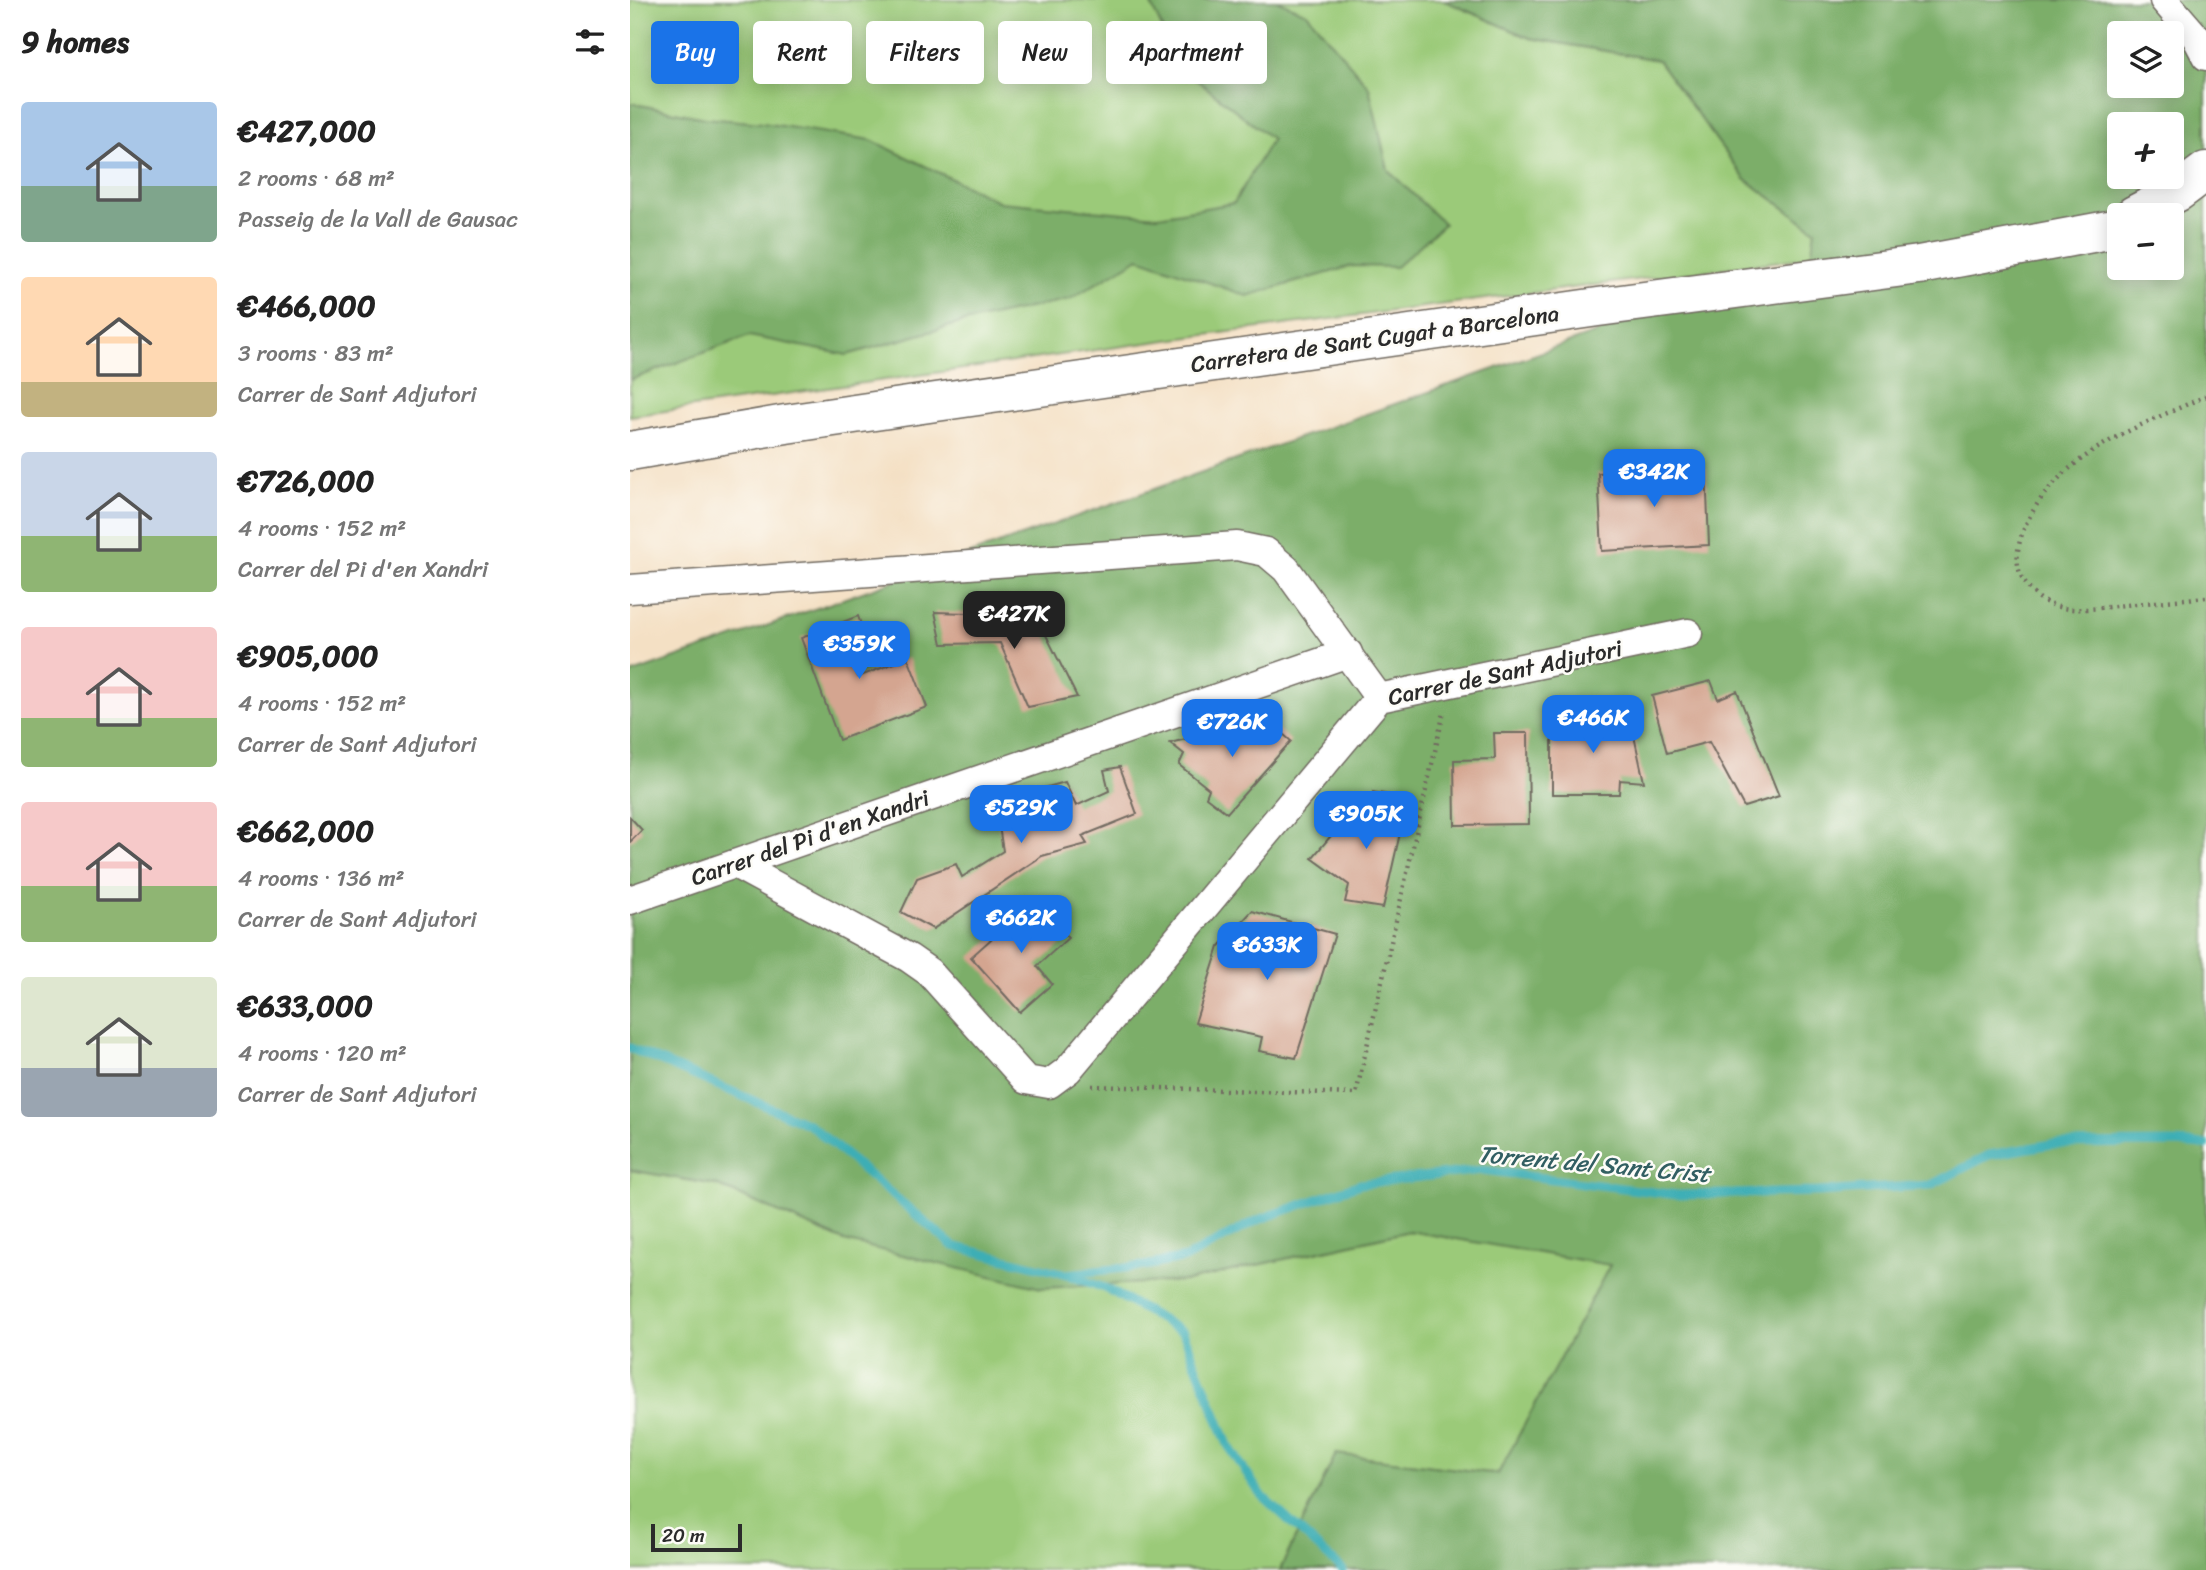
<!DOCTYPE html>
<meta charset="utf-8">
<style>
body{margin:0;font-family:Sriracha,sans-serif;background:#f6f6f6;color:#222;height:100vh;display:flex;flex-direction:column;font-size:26px;white-space:nowrap}
*{box-sizing:border-box;margin:0}
p{font-size:23px;color:#767676}
.icon{flex:none;width:38px;height:38px;fill:none;stroke:currentColor;stroke-width:2;stroke-linecap:round;stroke-linejoin:round}
.map{position:relative;flex:1;overflow:hidden}
.drawer{display:flex;flex-direction:column;background:#fff;width:630px}
.drawer>*{flex:none}
.banner{position:absolute;left:21px;top:21px;width:665px;height:63px;display:flex;gap:14px}
.buttons{position:absolute;left:1477px;top:21px;display:grid;gap:14px}
.buttons a{display:grid;place-items:center;width:77px;height:77px;border-radius:7px;background:#fff;box-shadow:0 4px 18px #0003;font-size:35px}
.scale{position:absolute;left:21px;bottom:18px;width:91px;box-sizing:border-box;padding-left:7px;border:4px solid #2b2b2b;border-top:0;font-size:19px;line-height:24px;white-space:nowrap;color:#2b2b2b;-webkit-text-stroke:5px #fdfcf7;paint-order:stroke}
.price{position:absolute;translate:-50% -60px;padding:0 16px;border-radius:14px;background:#1a73e8;color:#fff;font-size:23px;line-height:46px;filter:drop-shadow(0 2px 4px #0008)}
.price::after{content:'';position:absolute;left:50%;top:42px;width:21px;height:16px;margin-left:-10px;background:inherit;clip-path:polygon(0 0,100% 0,50% 100%)}
.price.on{background:#222;color:#fff}
ul{padding:0;list-style:none}
li{display:flex;align-items:center;gap:21px;height:175px;padding:0 21px}
li span{display:grid;place-items:center;flex:none;width:196px;height:140px;border-radius:7px;color:#555}
li>.icon{margin-inline-start:auto}
span .icon{width:84px;height:84px;fill:#fffc;stroke-width:1}
li b{font-size:30px}
h2{display:flex;justify-content:space-between;align-items:center;height:84px;padding:0 21px;font-size:30px}
.chip{padding:0 24px;border-radius:7px;background:#fff;box-shadow:0 4px 18px #0003;font-size:24px;line-height:63px}
.chip.on{background:#1a73e8;color:#fff}
main{display:flex;flex:1;min-height:0}
.map>svg:first-child{display:block}
.green{fill:#9bca79;stroke:#637a52;stroke-width:2}
.forest{fill:#7cae69;stroke:#546c4a;stroke-width:2;fill-rule:evenodd}
.lines{fill:none;stroke-linecap:round;stroke-linejoin:round}
.stream{stroke:#3caeb5;stroke-width:9}
.building{fill:#d4a590}
.minor-casing{stroke:#716a61;stroke-width:31}
.secondary-casing{stroke:#716a61;stroke-width:41}
.path{stroke:#716a61;stroke-width:4.5;stroke-dasharray:2 5;stroke-linecap:butt}
.minor{stroke:#fff;stroke-width:28}
.secondary{stroke:#fff;stroke-width:38}
.labels{text-anchor:middle;dominant-baseline:central;stroke-width:5;stroke-linejoin:round;paint-order:stroke}
.street-label{font-size:23px;fill:#2b2b2b;stroke:#fdfcf7}
.water-label{font-size:24px;font-style:italic;fill:#325f62;stroke:#fdfcf7}
</style>
<main>
<section class="drawer">
<h2>9 homes<svg class="icon" aria-label="filters" viewBox="0 0 24 24"><path d="M4 7h16M4 17h16"/><circle cx="9" cy="7" r="2"/><circle cx="15" cy="17" r="2"/></svg></h2>
<ul>
<li><span style="background:linear-gradient(#a9c7e8 60%,#7fa58c 0)"><svg class="icon" aria-label="home" viewBox="0 0 24 24"><path d="M3 11l9-7 9 7M6 9v11h12V9"/></svg></span><div><b>€427,000</b><p>2 rooms · 68 m²</p><p>Passeig de la Vall de Gausac</p></div></li>
<li><span style="background:linear-gradient(#ffd9b3 75%,#c2b280 0)"><svg class="icon" aria-label="home" viewBox="0 0 24 24"><path d="M3 11l9-7 9 7M6 9v11h12V9"/></svg></span><div><b>€466,000</b><p>3 rooms · 83 m²</p><p>Carrer de Sant Adjutori</p></div></li>
<li><span style="background:linear-gradient(#c9d6e8 60%,#8fb573 0)"><svg class="icon" aria-label="home" viewBox="0 0 24 24"><path d="M3 11l9-7 9 7M6 9v11h12V9"/></svg></span><div><b>€726,000</b><p>4 rooms · 152 m²</p><p>Carrer del Pi d'en Xandri</p></div></li>
<li><span style="background:linear-gradient(#f6c9c9 65%,#8fb573 0)"><svg class="icon" aria-label="home" viewBox="0 0 24 24"><path d="M3 11l9-7 9 7M6 9v11h12V9"/></svg></span><div><b>€905,000</b><p>4 rooms · 152 m²</p><p>Carrer de Sant Adjutori</p></div></li>
<li><span style="background:linear-gradient(#f6c9c9 60%,#8fb573 0)"><svg class="icon" aria-label="home" viewBox="0 0 24 24"><path d="M3 11l9-7 9 7M6 9v11h12V9"/></svg></span><div><b>€662,000</b><p>4 rooms · 136 m²</p><p>Carrer de Sant Adjutori</p></div></li>
<li><span style="background:linear-gradient(#dfe7d0 65%,#9aa5b1 0)"><svg class="icon" aria-label="home" viewBox="0 0 24 24"><path d="M3 11l9-7 9 7M6 9v11h12V9"/></svg></span><div><b>€633,000</b><p>4 rooms · 120 m²</p><p>Carrer de Sant Adjutori</p></div></li>
</ul>
</section>
<div class="map">
<svg width="1576" height="1570" viewBox="0 0 1576 1570">
<rect width="100%" height="100%" fill="#fdfcf7"/>
<filter id="ink" filterUnits="userSpaceOnUse"><feTurbulence type="fractalNoise" baseFrequency=".0143" numOctaves="2"/><feDisplacementMap in="SourceGraphic" scale="14" xChannelSelector="R" yChannelSelector="G"/><feConvolveMatrix kernelMatrix="1 2 1 2 8 2 1 2 1" color-interpolation-filters="sRGB"/></filter>
<filter id="wash" filterUnits="userSpaceOnUse"><feTurbulence type="fractalNoise" baseFrequency=".00686" numOctaves="4" result="noise"/><feDisplacementMap in="SourceGraphic" scale="28" xChannelSelector="R" yChannelSelector="G"/><feGaussianBlur stdDeviation="1.57" result="paint"/><feColorMatrix in="noise" values="0 0 0 0 0 0 0 0 0 0 0 0 0 0 0 0 0 1.4 0 .05"/><feComposite in="paint" operator="in"/></filter>
<g filter="url(#wash)">
<rect width="100%" height="100%" fill="#f4e0c4"/>
<g class="green">
<path d="M 0,0 L 813,0 L 900,38 L 1028,60 L 1115,179 L 1185,230 L 1182,257 L 537,340 L 0,416 Z"/>
<path d="M 0,1170 L 86,1185 L 214,1241 L 557,1281 L 779,1231 L 981,1264 L 868,1474 L 706,1454 L 650,1570 L 0,1570 Z"/>
</g>
<g class="forest">
<path d="M 519,0 L 646,0 L 677,13 L 739,87 L 758,170 L 814,224 L 766,267 L 722,266 L 617,296 L 509,258 L 440,299 L 335,322 L 217,355 L 119,336 L 0,380 L 0,103 L 75,118 L 133,123 L 241,140 L 370,202 L 528,216 L 604,203 L 642,139 L 550,67 Z"/>
<path d="M 813,0 L 1576,0 L 1576,1570 L 650,1570 L 706,1454 L 868,1474 L 980,1265 L 779,1231 L 557,1281 L 411,1288 L 214,1241 L 86,1185 L 0,1170 L 0,674 L 1181,257 L 1185,230 L 1115,179 L 1028,60 L 900,38 ZM 1489,33 L 1542,33 L 1542,86 L 1489,86 ZM 1489,124 L 1542,124 L 1542,177 L 1489,177 ZM 1489,215 L 1542,215 L 1542,268 L 1489,268 Z"/>
</g>
<g class="lines">
<g class="stream">
<path d="M 0,1048 L 180,1125 L 323,1246 L 436,1274 L 514,1266 L 556,1258 L 628,1220 L 730,1184 L 852,1170 L 1047,1195 L 1188,1192 L 1301,1185 L 1359,1155 L 1422,1144 L 1543,1143 L 1576,1145"/>
<path d="M 441,1276 L 477,1289 L 553,1332 L 598,1445 L 631,1495 L 713,1570"/>
</g>
</g>
<g id="blocks">
<g class="building">
<path d="M 1076,467 L 1079,545 L 972,551 L 968,473 Z"/>
<path d="M 305,612 L 406,615 L 447,697 L 398,707 L 370,643 L 312,644 Z"/>
<path d="M 228,616 L 240,650 L 220,657 L 228,677 L 278,658 L 297,707 L 209,740 L 171,638 Z"/>
<path d="M 1081,681 L 1088,699 L 1107,691 L 1149,796 L 1114,807 L 1079,742 L 1037,753 L 1022,696 Z"/>
<path d="M 922,716 L 1000,717 L 1014,782 L 990,780 L 989,794 L 922,794 Z"/>
<path d="M 636,719 L 661,741 L 597,813 L 576,797 L 579,789 L 549,765 L 554,754 L 540,743 Z"/>
<path d="M 864,733 L 898,733 L 899,824 L 825,825 L 824,760 L 865,759 Z"/>
<path d="M 490,767 L 507,814 L 452,836 L 457,844 L 412,856 L 303,929 L 271,912 L 287,878 L 326,864 L 332,877 L 373,851 L 365,802 L 435,782 L 446,806 L 479,791 L 474,770 Z"/>
<path d="M 743,792 L 778,798 L 753,908 L 715,902 L 719,885 L 682,858 L 716,818 L 736,833 Z"/>
<path d="M 0,817 L 12,830 L 0,842 Z"/>
<path d="M 405,900 L 438,938 L 407,966 L 422,984 L 390,1012 L 341,957 Z"/>
<path d="M 622,911 L 705,934 L 666,1058 L 629,1051 L 632,1037 L 565,1023 L 589,947 Z"/>
</g>
</g>
</g>
<g filter="url(#ink)">
<use href="#blocks" fill-opacity="0" stroke="#716a61" stroke-width="2"/>
<g class="lines">
<defs>
<g id="minor">
<path d="M 1534,0 L 1566,37 L 1576,56"/>
<path d="M 0,589 L 607,546 L 636,552 L 656,569 L 749,698"/>
<path d="M 105,864 L 279,958 L 299,972 L 396,1080 L 419,1084 L 438,1070 L 749,698 L 1058,633"/>
<path d="M 0,900 L 718,653"/>
</g>
<g id="secondary">
<path d="M 1504,215 L 1548,192 L 1576,171"/>
<path d="M 0,451 L 156,424 L 299,403 L 968,307 L 1289,265 L 1489,228"/>
</g>
</defs>
<use href="#minor" class="minor-casing"/>
<use href="#secondary" class="secondary-casing"/>
<g class="path">
<path d="M 1576,396 C 1510,426 1431,452 1397,522 C 1390,536 1384,557 1390,573 C 1398,592 1412,604 1433,608 C 1450,611 1469,608 1486,606 C 1516,603 1546,600 1576,597"/>
<path d="M 462,1086 L 726,1094 L 814,712"/>
</g>
<use href="#minor" class="minor"/>
<use href="#secondary" class="secondary"/>
</g>
</g>
<g class="labels">
<g class="street-label">
<text transform="translate(745 339) rotate(-8)">Carretera de Sant Cugat a Barcelona</text>
<text transform="translate(875 673) rotate(-12)">Carrer de Sant Adjutori</text>
<text transform="translate(180 838) rotate(-19)">Carrer del Pi d'en Xandri</text>
</g>
<g class="water-label">
<text transform="translate(964 1164) rotate(5)">Torrent del Sant Crist</text>
</g>
</g>
</svg>
<div class="buttons">
<a><svg class="icon" aria-label="layers" viewBox="0 0 24 24"><path d="M12 4l9 5-9 5-9-5zM3 14l9 5 9-5"/></svg></a>
<a>+</a>
<a>−</a>
</div>
<div class="scale">20 m</div>
<b class="price" style="left:1024px;top:509px">€342K</b>
<b class="price on" style="left:384px;top:651px">€427K</b>
<b class="price" style="left:229px;top:681px">€359K</b>
<b class="price" style="left:963px;top:755px">€466K</b>
<b class="price" style="left:602px;top:759px">€726K</b>
<b class="price" style="left:391px;top:845px">€529K</b>
<b class="price" style="left:736px;top:851px">€905K</b>
<b class="price" style="left:391px;top:955px">€662K</b>
<b class="price" style="left:637px;top:982px">€633K</b>
<div class="banner">
<a class="chip on">Buy</a>
<a class="chip">Rent</a>
<a class="chip">Filters</a>
<a class="chip">New</a>
<a class="chip">Apartment</a>
</div>
</div>
</main>
